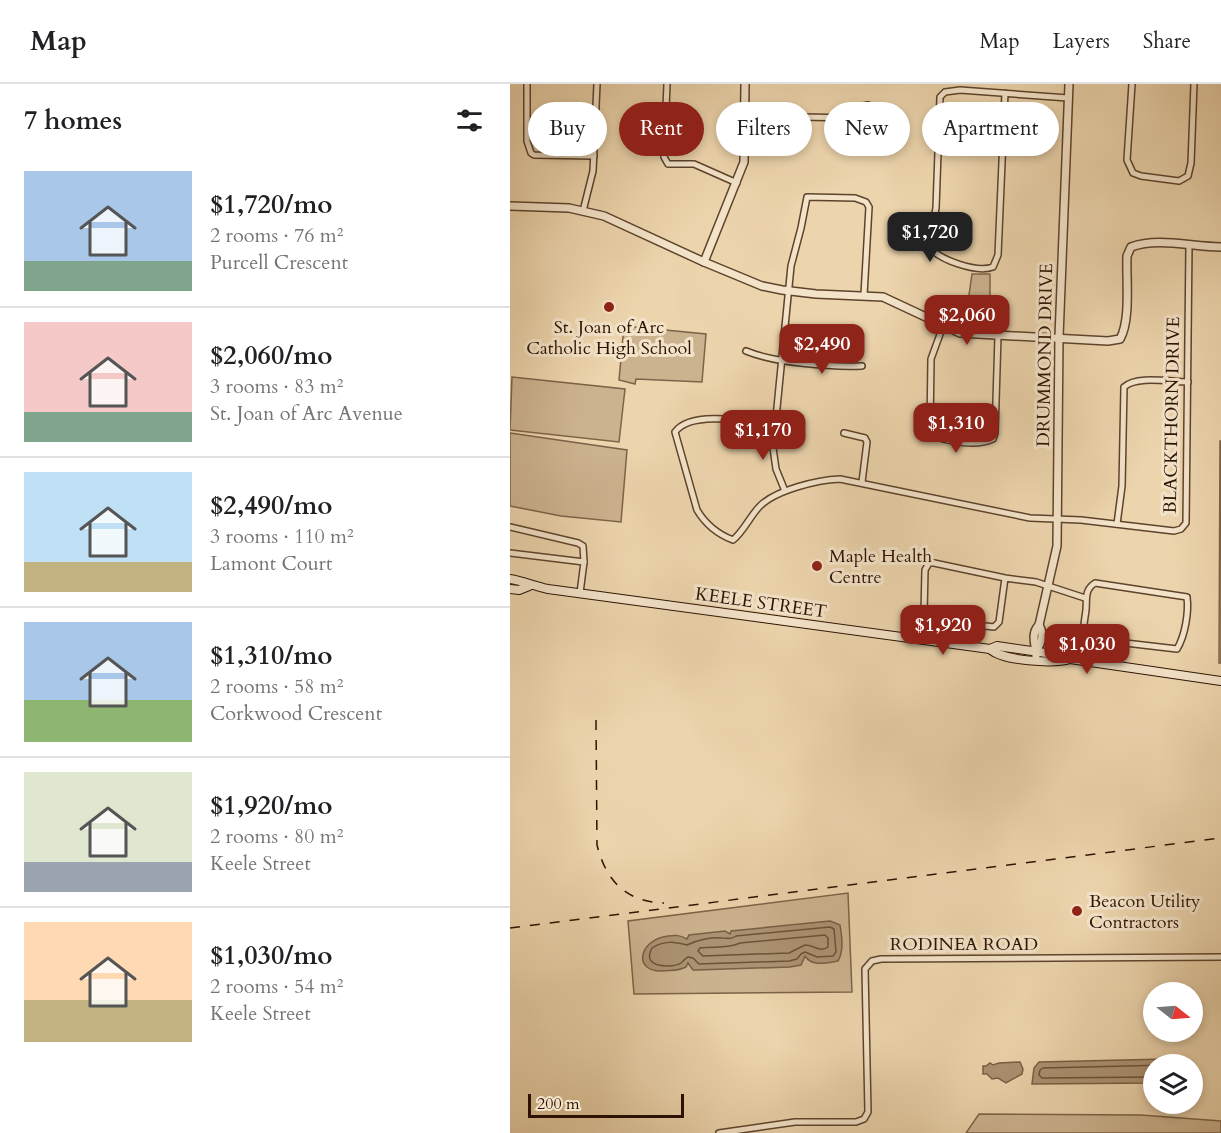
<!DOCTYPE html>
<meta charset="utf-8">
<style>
body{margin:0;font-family:Cardo,serif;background:#f6f6f6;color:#202124;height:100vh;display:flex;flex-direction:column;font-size:22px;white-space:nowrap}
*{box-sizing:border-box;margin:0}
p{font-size:20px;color:#757577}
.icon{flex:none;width:33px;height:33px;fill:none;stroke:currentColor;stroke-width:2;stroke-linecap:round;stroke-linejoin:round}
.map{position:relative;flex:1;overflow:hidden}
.details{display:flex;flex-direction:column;background:#fff;width:510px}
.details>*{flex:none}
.top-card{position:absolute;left:18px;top:18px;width:570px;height:54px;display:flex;gap:12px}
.needle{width:39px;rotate:107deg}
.fabs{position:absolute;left:633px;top:898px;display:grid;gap:12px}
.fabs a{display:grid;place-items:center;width:60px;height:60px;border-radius:50%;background:#fff;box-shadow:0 3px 9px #0003;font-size:30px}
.scale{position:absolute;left:18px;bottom:15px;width:156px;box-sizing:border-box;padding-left:6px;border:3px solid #2e1302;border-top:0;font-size:16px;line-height:21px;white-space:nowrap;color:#2e1302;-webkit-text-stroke:4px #f3e3c9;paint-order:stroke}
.price{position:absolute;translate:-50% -51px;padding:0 14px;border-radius:12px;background:#8f2418;color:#fff;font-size:20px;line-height:39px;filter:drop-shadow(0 2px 3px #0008)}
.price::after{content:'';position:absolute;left:50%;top:36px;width:18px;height:14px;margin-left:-9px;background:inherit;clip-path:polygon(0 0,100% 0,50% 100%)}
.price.on{background:#222;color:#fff}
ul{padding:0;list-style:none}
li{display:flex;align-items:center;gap:18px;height:150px;padding:0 24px}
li+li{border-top:2px solid #e0e0e0}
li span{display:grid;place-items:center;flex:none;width:168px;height:120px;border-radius:0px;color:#555}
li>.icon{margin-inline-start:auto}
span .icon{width:72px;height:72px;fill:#fffc;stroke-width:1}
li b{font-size:26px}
h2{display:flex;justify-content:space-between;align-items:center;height:72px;padding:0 24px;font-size:26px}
.tag{padding:0 21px;border-radius:27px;background:#fff;box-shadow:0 3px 9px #0003;font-size:21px;line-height:54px}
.tag.on{background:#8f2418;color:#fff}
header{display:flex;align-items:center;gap:36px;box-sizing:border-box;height:84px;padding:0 30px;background:#fff;border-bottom:2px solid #e0e0e0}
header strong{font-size:28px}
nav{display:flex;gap:33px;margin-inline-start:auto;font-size:21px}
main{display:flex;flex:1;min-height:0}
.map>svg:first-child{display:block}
.green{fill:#ccb38f;stroke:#7d6348;stroke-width:1.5}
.water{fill:#ab9272;stroke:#795f45;stroke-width:1.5}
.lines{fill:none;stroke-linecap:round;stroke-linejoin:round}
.shore{stroke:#6c523a;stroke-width:1.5}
.minor-casing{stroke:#5e432c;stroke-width:8}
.tertiary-casing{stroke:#5e432c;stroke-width:10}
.secondary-casing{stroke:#2e1302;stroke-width:10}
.minor{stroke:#f3e3c9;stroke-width:5}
.tertiary{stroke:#f3e3c9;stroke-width:7}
.secondary{stroke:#f3e3c9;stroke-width:8}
.rail{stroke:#2e1302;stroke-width:1.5;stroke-dasharray:10 10;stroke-linecap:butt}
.poi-dot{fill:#8f2418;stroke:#f3e3c9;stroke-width:2}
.labels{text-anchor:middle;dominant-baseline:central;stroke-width:6;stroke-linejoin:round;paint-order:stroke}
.poi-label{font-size:18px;fill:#2e1302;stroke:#f3e3c9;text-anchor:start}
.street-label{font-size:18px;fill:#2e1302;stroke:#f3e3c9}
</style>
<header>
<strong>Map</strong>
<nav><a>Map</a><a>Layers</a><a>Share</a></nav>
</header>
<main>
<section class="details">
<h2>7 homes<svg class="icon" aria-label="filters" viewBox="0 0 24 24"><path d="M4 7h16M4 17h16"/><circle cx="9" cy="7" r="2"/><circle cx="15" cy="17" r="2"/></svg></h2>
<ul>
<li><span style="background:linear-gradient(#a9c7e8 75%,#7fa58c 0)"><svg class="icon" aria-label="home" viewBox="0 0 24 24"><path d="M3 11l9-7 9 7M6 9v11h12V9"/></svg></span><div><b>$1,720/mo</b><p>2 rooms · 76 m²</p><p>Purcell Crescent</p></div></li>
<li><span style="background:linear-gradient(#f6c9c9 75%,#7fa58c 0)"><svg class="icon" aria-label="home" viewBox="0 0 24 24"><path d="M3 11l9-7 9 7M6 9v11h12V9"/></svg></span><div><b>$2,060/mo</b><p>3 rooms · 83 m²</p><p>St. Joan of Arc Avenue</p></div></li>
<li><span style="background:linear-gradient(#bfe0f5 75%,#c2b280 0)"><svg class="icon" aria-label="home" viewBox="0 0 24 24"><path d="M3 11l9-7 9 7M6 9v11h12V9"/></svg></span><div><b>$2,490/mo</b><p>3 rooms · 110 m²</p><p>Lamont Court</p></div></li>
<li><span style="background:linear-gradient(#a9c7e8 65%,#8fb573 0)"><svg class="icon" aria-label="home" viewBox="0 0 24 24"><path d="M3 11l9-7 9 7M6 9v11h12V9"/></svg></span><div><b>$1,310/mo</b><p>2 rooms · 58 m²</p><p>Corkwood Crescent</p></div></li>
<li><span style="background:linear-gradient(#dfe7d0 75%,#9aa5b1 0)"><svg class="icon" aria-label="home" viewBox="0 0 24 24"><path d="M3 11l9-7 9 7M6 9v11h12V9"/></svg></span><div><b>$1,920/mo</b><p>2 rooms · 80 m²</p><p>Keele Street</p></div></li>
<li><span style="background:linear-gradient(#ffd9b3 65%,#c2b280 0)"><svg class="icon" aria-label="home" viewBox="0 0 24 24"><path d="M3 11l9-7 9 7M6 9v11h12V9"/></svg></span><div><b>$1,030/mo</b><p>2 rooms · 54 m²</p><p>Keele Street</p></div></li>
</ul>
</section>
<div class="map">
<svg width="711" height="1049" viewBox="0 0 711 1049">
<rect width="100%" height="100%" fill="#ecd4ac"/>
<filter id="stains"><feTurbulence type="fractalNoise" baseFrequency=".00333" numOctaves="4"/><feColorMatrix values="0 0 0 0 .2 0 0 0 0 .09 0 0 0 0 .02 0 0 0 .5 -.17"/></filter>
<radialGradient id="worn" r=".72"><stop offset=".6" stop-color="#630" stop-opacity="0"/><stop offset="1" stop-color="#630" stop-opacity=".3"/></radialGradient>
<g class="green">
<path d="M 462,190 L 480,190 L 480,241 L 455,239 Z"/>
<path d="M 114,242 L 196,250 L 192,298 L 126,295 L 125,300 L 109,296 Z"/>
<path d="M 2,293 L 115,305 L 109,358 L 0,346 Z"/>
<path d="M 0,349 L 117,366 L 111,438 L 51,432 L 0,422 Z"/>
<path d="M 710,357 L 711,357 L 711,579 L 709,579 Z"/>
<path d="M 338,809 L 342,908 L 124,910 L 118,837 Z"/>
<path d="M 469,1030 L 631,1031 L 711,1037 L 711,1049 L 456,1049 Z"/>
</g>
<g class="water">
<path d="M 320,837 L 330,841 C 332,853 334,867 328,877 C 316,879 302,883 295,872 L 291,881 L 280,883 L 186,886 L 183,886 L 178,879 L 176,883 C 169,887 161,886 152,887 C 123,888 128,856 158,852 C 166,851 170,851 177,855 L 179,851 L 215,847 L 220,850 L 221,847 Z"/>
<path d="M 656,975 L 666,976 L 670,981 L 644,981 L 643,999 L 522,1000 L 524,984 L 529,978 Z"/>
<path d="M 510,978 L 513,985 L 512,990 L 496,999 L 488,994 L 482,995 L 477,990 L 473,990 L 473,982 L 476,982 L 480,979 L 483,981 L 489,979 Z"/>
</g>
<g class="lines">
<g class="shore">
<path d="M 320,843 L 324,845 L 326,868 L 323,872 L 307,873 L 295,868 L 291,870 L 287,875 L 279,877 L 189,880 L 183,874 L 178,873 C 175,874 174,877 171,879 C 164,884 130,885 142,864 C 154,856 165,858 177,861 C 187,856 201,853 212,854 C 219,854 220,856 226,852 Z"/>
<path d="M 315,851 L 318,854 L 318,863 C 310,869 304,861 295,861 L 279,869 L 193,872 L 188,867 L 190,864 C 203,862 218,865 230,859 Z"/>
<path d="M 644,993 L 532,994 L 529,991 L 530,986 L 533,984 L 659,981"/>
</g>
<defs>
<g id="minor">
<path d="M 17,0 L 17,57 L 21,69 L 24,71 L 84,72"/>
<path d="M 157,0 L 154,73 L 158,80 L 184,80 L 227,99"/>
<path d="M 622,0 L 617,76 L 623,89 L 631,92 L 669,97 L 678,92 L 681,79 L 684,0"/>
<path d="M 495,9 L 488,171 L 483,183 C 467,189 428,176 419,162 L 426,124 L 430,13 L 435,8 L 450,6 L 558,14"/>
<path d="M 358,21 L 364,23 L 364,43 L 361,48 L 353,47 L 345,34 L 353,22 Z"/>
<path d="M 235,32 L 345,34"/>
<path d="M 73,127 L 83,87 L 87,0"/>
<path d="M 433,242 L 421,275 L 420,344 L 426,353 C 443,358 466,363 483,355 L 485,349 L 488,252"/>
<path d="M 236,267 C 265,279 320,283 352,282"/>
<path d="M 266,341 C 241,338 181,325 165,348 L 187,426 C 196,441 207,450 223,456 C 234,447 240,432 250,422 C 266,406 307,396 330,395 L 520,434 L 571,436 L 664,447 L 671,445 L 676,439 L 679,161"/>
<path d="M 334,349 L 355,354 L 357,358 L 352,398"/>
<path d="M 275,407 L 266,385 L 263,364 L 281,182 L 291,144 L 297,113 L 345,114 L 356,118 L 359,123 L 354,211"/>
<path d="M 607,440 L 612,402 L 614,303 C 627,291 660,298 678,298"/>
<path d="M 0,443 L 68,459 L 73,462 L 74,478 L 0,469"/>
<path d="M 495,494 L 489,538 L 484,543 L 423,536 L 414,530 L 415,486 L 419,479 L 424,479 L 495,494 L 526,498 L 575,514"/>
<path d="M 585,499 L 677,513 C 679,528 675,552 667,565 L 581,555 L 575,552 C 572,543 575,536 576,526 C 577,516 574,506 585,499 Z"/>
<path d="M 70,509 L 74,478"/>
<path d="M 209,1049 L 285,1038 L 346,1038 L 354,1035 L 358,1028 L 355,885 L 362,877 L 371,875 L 711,873"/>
</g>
<g id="tertiary">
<path d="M 0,122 L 59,124 L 94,132 L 194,178 L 252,202 L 272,206 L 306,210 L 373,213 L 450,249 L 598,257 L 610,255 C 621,236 616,195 617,172 L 621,163 C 648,153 682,163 711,163"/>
<path d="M 194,178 L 234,78 L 235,0"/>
<path d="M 526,568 C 531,559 535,551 529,541"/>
<path d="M 526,572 C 526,561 520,550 529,541 L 547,462 L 549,253 L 559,0"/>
</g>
<g id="secondary">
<path d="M 0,495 C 13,497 24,502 38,505 L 480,565 C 493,577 543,580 560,575"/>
<path d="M 0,505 L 9,506 L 19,502"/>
<path d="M 480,565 L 487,562 L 550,571 L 560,575 L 711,597"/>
</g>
</defs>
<use href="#minor" class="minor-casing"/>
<use href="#tertiary" class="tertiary-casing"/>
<use href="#secondary" class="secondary-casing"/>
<use href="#minor" class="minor"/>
<use href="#tertiary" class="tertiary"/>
<use href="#secondary" class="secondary"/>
<g class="rail">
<path d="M 86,636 L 87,761 C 96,797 116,818 154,819"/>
<path d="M 0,844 L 711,754"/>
</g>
</g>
<g class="poi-dot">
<circle cx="99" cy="223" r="6"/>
<circle cx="307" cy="482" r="6"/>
<circle cx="567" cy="827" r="6"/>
</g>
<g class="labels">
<g class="poi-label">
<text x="99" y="243" text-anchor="middle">St. Joan of Arc<tspan x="99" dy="21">Catholic High School</tspan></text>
<text x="319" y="472">Maple Health<tspan x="319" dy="21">Centre</tspan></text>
<text x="579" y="817">Beacon Utility<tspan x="579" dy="21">Contractors</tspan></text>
</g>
<g class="street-label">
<text transform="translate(535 271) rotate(-89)">DRUMMOND DRIVE</text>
<text transform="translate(662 331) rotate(-89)">BLACKTHORN DRIVE</text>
<text transform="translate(251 519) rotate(8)">KEELE STREET</text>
<text x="454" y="860">RODINEA ROAD</text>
</g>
</g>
<rect width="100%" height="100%" filter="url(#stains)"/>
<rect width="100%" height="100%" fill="url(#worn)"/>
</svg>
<div class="fabs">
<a><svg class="needle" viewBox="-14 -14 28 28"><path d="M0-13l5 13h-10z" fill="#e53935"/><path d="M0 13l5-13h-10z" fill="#757577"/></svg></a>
<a><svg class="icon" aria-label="layers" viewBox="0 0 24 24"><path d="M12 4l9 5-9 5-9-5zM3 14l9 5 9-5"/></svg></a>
</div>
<div class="scale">200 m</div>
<b class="price on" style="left:420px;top:179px">$1,720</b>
<b class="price" style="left:457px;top:262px">$2,060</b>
<b class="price" style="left:312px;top:291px">$2,490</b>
<b class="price" style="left:446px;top:370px">$1,310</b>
<b class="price" style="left:253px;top:377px">$1,170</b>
<b class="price" style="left:433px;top:572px">$1,920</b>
<b class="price" style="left:577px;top:591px">$1,030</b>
<div class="top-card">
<a class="tag">Buy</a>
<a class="tag on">Rent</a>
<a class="tag">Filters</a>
<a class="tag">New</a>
<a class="tag">Apartment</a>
</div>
</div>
</main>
